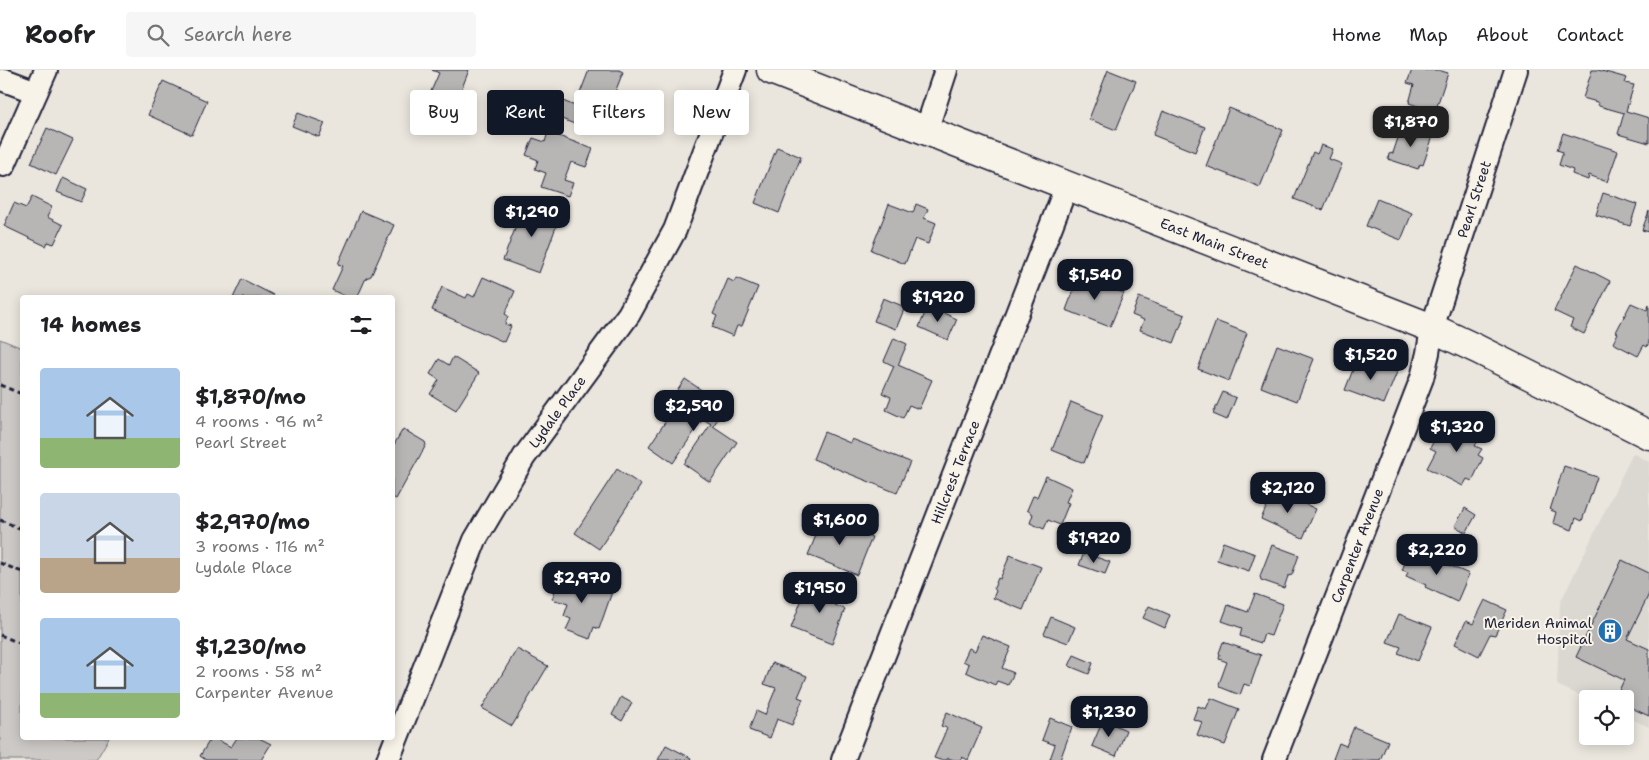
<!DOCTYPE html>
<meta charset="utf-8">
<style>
body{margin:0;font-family:"Shantell Sans",sans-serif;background:#f6f6f6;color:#202124;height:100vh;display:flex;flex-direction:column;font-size:19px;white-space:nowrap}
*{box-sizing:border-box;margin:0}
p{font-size:16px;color:#757577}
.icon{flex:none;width:28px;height:28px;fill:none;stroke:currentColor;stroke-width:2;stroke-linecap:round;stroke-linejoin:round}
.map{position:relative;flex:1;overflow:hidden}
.panel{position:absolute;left:20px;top:225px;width:375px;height:445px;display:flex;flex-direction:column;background:#fff;border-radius:5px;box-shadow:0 2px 12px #0003}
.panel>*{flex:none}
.hud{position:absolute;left:410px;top:20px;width:475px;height:45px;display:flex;gap:10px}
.tools{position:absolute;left:1579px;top:620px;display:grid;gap:10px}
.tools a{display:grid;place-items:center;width:55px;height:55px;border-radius:5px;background:#fff;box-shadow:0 2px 12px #0003;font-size:25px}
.price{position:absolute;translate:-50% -42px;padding:0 11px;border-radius:10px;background:#111827;color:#fff;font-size:16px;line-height:32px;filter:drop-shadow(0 1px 2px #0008)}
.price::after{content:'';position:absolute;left:50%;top:30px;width:15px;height:11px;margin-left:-8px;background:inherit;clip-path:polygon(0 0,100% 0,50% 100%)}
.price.selected{background:#222;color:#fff}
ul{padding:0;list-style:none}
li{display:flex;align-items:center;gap:15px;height:125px;padding:0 20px}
li span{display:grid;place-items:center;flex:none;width:140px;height:100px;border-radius:5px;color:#555}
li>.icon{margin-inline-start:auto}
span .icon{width:60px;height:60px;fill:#fffc;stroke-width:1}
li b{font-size:21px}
h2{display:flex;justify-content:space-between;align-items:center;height:60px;padding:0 20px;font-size:21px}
.chip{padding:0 18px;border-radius:5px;background:#fff;box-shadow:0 2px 12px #0003;font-size:18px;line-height:45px}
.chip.selected{background:#111827;color:#fff}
header{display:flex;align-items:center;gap:30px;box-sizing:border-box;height:70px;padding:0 25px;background:#fff;border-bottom:1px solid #e0e0e0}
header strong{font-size:24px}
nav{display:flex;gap:28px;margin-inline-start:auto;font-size:18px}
.search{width:350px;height:45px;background:#f6f6f6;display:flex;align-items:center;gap:12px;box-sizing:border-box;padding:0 18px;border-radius:5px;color:#757577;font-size:19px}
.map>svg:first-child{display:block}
.built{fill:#dbd8d2}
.green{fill:#cdc9c6;stroke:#787680}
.building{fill:#b8b6b5;stroke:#22223b}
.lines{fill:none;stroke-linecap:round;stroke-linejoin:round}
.street-casing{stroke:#22223b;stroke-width:26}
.primary-casing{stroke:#22223b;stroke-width:31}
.path{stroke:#22223b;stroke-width:3;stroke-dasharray:5 4;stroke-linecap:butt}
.street{stroke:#f7f3e8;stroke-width:22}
.primary{stroke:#f7f3e8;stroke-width:28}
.labels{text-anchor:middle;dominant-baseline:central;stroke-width:4;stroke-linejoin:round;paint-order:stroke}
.street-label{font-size:14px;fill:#22223b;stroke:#f7f3e8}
.poi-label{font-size:14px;fill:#22223b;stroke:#f7f3e8;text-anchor:end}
</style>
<header>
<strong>Roofr</strong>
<div class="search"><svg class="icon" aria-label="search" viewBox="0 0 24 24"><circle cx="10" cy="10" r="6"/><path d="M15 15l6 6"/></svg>Search here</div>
<nav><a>Home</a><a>Map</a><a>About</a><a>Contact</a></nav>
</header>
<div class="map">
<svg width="1649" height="690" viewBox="0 0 1649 690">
<rect width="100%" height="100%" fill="#eae6de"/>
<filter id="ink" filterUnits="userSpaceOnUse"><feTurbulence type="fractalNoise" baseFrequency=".02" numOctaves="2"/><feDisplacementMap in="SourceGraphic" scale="10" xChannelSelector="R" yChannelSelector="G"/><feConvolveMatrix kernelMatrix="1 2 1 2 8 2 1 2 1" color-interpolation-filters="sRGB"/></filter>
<g filter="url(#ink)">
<path class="built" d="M 1633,383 L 1649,392 L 1649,657 L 1625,646 L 1625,629 L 1587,629 L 1557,615 L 1560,533 Z"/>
<path class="green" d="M 0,269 L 22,278 L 22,668 L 109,668 L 96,690 L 0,690 Z"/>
<g class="building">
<path d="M 432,0 L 469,0 L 455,36 L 429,26 L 439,3 Z"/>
<path d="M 589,0 L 619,0 L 623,2 L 608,40 L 591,33 L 582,57 L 534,38 L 541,22 L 575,36 Z"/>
<path d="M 1108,0 L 1136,11 L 1116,60 L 1089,49 Z"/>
<path d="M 1412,0 L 1438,0 L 1448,3 L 1435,42 L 1409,33 L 1414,15 L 1407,13 Z"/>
<path d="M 1592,0 L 1598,0 L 1627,8 L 1625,13 L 1634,15 L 1626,41 L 1649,48 L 1649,73 L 1618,64 L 1624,43 L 1599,36 L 1597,32 L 1583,28 Z"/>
<path d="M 163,11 L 207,31 L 192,65 L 148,45 Z"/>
<path d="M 1229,38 L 1283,60 L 1260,117 L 1206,96 Z"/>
<path d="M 1163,41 L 1205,57 L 1195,82 L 1153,65 Z"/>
<path d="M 298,43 L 325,53 L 319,67 L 292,56 Z"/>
<path d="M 1402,56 L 1433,66 L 1423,95 L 1420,94 L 1418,99 L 1388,89 L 1389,84 L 1393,83 Z"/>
<path d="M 47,58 L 73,70 L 56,105 L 31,93 Z"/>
<path d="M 548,62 L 593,79 L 586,97 L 571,92 L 564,110 L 573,113 L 568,126 L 541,117 L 546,103 L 535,99 L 538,90 L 526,85 L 533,68 L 545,72 Z"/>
<path d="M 1563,63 L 1618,81 L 1607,112 L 1589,105 L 1588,110 L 1572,104 L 1573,100 L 1559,95 L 1563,82 L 1557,80 Z"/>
<path d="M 1321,75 L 1333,79 L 1329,89 L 1342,94 L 1323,140 L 1294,129 L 1313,82 L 1317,84 Z"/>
<path d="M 777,77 L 801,87 L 779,143 L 755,133 Z"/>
<path d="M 63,108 L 87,119 L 81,132 L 57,122 Z"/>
<path d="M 1603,123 L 1637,134 L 1630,156 L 1596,145 Z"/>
<path d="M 32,127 L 52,137 L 47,147 L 63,155 L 54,174 L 48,172 L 46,176 L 4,156 L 14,133 L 26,138 Z"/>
<path d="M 1377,129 L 1412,143 L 1401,170 L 1366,156 Z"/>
<path d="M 525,133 L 560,146 L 539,203 L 503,190 Z"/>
<path d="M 889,134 L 913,143 L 916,134 L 928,139 L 924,148 L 936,153 L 928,174 L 915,169 L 905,194 L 871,180 Z"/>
<path d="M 361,141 L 394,155 L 371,206 L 366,208 L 357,228 L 349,228 L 332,220 L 343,196 L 338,194 Z"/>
<path d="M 1649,141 L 1649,162 L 1642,160 Z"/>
<path d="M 1577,194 L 1610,211 L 1584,264 L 1570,257 L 1573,250 L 1554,241 Z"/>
<path d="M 1079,206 L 1124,223 L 1110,257 L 1066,240 Z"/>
<path d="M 483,207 L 515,221 L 505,244 L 508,246 L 505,254 L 511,256 L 504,272 L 432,240 L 442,217 L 466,228 L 468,224 L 474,227 Z"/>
<path d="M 736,208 L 758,217 L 742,256 L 737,256 L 733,266 L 712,257 L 717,246 L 713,244 L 728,209 L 734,212 Z"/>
<path d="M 242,209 L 279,228 L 233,228 Z"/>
<path d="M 1139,227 L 1185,245 L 1174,273 L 1140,260 L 1144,250 L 1132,245 Z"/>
<path d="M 883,228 L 905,237 L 896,259 L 874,251 Z"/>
<path d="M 1631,233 L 1647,240 L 1649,235 L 1649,272 L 1647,277 L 1644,275 L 1638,286 L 1613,273 L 1618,263 L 1616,262 Z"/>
<path d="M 928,236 L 957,249 L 948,270 L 919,257 Z"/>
<path d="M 1216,251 L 1247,263 L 1229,311 L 1198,299 Z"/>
<path d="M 894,268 L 907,274 L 898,295 L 932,310 L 919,339 L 909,335 L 903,348 L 886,340 L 891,327 L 882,323 L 894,296 L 884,291 Z"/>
<path d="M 1277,275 L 1314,289 L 1297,331 L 1261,317 Z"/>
<path d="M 453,287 L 479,303 L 456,340 L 430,324 L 439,310 L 430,304 L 439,289 L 449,295 Z"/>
<path d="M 1358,287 L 1397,302 L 1384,334 L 1345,320 Z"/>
<path d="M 685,309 L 715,329 L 716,333 L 725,339 L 713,356 L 737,372 L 710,412 L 684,394 L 711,354 L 703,349 L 673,393 L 649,376 L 674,339 L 668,335 Z"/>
<path d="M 1223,322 L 1236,328 L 1227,350 L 1213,344 Z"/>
<path d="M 1071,332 L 1103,345 L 1084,393 L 1052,380 Z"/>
<path d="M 1453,348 L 1482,363 L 1475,376 L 1482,379 L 1478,385 L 1483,388 L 1472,411 L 1467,409 L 1463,416 L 1427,398 L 1436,381 L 1430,378 L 1437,365 L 1443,367 Z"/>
<path d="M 403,359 L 425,372 L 426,375 L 396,429 L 392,427 L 392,378 Z"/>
<path d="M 824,362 L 850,373 L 852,369 L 910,392 L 897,423 L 813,389 Z"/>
<path d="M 1564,396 L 1597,407 L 1582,451 L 1576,448 L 1572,460 L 1553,453 L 1556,442 L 1550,440 Z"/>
<path d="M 617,399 L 641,415 L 599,479 L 575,463 Z"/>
<path d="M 1046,406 L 1072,418 L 1066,432 L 1069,433 L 1060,455 L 1048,450 L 1044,459 L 1030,453 L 1033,444 L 1027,440 L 1033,426 L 1037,427 Z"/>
<path d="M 1274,420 L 1316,439 L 1303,468 L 1261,449 Z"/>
<path d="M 1465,438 L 1476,445 L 1466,463 L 1455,456 Z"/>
<path d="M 823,448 L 872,467 L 857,505 L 808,485 Z"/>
<path d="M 1223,472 L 1255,484 L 1249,501 L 1217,490 Z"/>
<path d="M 1272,475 L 1299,485 L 1292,505 L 1288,506 L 1284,518 L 1261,510 L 1260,506 Z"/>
<path d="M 1084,483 L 1110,492 L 1105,504 L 1079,495 Z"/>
<path d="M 1010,485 L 1041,497 L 1023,540 L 993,528 L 996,521 L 994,518 L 998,508 L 1000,509 Z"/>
<path d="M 1415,485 L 1436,493 L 1437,490 L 1469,504 L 1457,532 L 1425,517 L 1426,515 L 1406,506 L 1408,502 L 1402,500 L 1408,486 L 1413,488 Z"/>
<path d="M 1622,490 L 1649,503 L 1649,524 L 1627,569 L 1649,579 L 1649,646 L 1625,635 L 1625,629 L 1615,629 L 1624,610 L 1576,587 Z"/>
<path d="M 562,503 L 612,522 L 599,559 L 594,557 L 590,569 L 566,560 L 571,549 L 564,546 L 568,534 L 552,529 Z"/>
<path d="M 819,511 L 841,519 L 835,535 L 845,539 L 832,574 L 791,558 L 803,526 L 812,530 Z"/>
<path d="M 1255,524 L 1283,534 L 1271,566 L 1264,564 L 1261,573 L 1240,566 L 1242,558 L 1222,551 L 1228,535 L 1248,542 Z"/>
<path d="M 1485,530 L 1507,540 L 1495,565 L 1490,564 L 1479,586 L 1455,574 L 1466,551 L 1473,554 Z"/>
<path d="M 1149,536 L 1170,545 L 1165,558 L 1143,548 Z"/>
<path d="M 1399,544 L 1432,557 L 1418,591 L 1398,583 L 1401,577 L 1387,572 Z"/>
<path d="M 1051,547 L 1075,557 L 1068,573 L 1044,564 Z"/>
<path d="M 982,565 L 1011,577 L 1002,598 L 1014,603 L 1008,615 L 997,611 L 995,615 L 966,602 L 969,594 L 963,591 L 969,578 L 975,581 Z"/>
<path d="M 1223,572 L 1261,585 L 1250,616 L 1244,614 L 1240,625 L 1220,617 L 1219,614 L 1227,592 L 1219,589 L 1220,584 L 1219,583 Z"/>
<path d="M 517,579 L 548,596 L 512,656 L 482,638 Z"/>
<path d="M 1074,585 L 1093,593 L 1089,604 L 1069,596 Z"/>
<path d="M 772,593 L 807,606 L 798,627 L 803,629 L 792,655 L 777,649 L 770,668 L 749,660 L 756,641 L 765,645 L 776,618 L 764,614 Z"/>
<path d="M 621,627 L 632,633 L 622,651 L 612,645 Z"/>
<path d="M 1211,628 L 1239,639 L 1225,675 L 1197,665 L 1202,652 L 1193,649 L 1198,636 L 1206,639 Z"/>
<path d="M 947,642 L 982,658 L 968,690 L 962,687 L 961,690 L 954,690 L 948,688 L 947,690 L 940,690 L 934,688 L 947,658 L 941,656 Z"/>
<path d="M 1050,648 L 1072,657 L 1060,690 L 1050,689 L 1055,675 L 1042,670 Z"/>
<path d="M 1103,650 L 1126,660 L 1116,686 L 1092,676 Z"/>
<path d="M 1354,657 L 1388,671 L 1380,690 L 1336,690 L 1333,689 L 1339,673 L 1346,676 Z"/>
<path d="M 211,668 L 214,668 L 231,677 L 237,668 L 259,668 L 271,674 L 261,690 L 206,690 L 200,686 Z"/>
<path d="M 666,675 L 691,688 L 690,690 L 658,690 Z"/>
</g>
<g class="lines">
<defs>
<g id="street">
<path d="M 4,10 L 36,22"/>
<path d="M 926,61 L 946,0"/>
<path d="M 4,95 L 46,0"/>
<path id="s1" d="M 388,690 L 475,470 L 524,387 L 629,244 L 675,160 L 735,0"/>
<path id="s2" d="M 843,690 L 1067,115"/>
<path id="s3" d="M 1274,690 L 1422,308 L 1428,283 L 1432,258 L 1516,0"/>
</g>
<g id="primary">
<path id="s4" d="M 771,0 L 1432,258 L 1477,279 L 1649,365"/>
</g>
</defs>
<use href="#street" class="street-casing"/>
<use href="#primary" class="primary-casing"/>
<g class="path">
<path d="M 0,315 L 22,324"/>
<path d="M 0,450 L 22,459"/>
<path d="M 0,493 L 22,502"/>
<path d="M 0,565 L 22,574"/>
</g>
<use href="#street" class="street"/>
<use href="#primary" class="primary"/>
</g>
</g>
<defs>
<symbol id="building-disc" viewBox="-11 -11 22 22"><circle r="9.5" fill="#1f6fb2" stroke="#f7f3e8"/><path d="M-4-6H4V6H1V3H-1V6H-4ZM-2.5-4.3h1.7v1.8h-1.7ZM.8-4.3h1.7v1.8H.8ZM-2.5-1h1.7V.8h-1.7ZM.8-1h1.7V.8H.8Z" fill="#fff"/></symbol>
</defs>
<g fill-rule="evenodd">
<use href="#building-disc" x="1596" y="547" width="28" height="28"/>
</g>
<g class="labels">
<g class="street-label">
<text stroke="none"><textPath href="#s3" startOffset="596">Pearl Street</textPath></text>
<text stroke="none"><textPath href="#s4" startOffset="476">East Main Street</textPath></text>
<text stroke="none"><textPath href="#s1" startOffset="389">Lydale Place</textPath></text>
<text stroke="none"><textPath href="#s2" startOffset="309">Hillcrest Terrace</textPath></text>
<text stroke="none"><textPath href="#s3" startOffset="230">Carpenter Avenue</textPath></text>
</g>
<g class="poi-label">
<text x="1592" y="553">Meriden Animal<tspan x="1592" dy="16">Hospital</tspan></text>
</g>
</g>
</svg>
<div class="tools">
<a><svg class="icon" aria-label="locate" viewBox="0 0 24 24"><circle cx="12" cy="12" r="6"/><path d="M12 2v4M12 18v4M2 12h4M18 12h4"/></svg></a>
</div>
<b class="price selected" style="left:1411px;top:78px">$1,870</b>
<b class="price" style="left:532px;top:168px">$1,290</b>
<b class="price" style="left:1095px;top:231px">$1,540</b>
<b class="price" style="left:938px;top:253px">$1,920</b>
<b class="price" style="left:1371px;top:311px">$1,520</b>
<b class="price" style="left:694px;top:362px">$2,590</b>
<b class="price" style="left:1457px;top:383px">$1,320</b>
<b class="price" style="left:1288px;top:444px">$2,120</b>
<b class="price" style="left:840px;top:476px">$1,600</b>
<b class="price" style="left:1094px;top:494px">$1,920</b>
<b class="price" style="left:1437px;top:506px">$2,220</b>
<b class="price" style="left:582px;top:534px">$2,970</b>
<b class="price" style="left:820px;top:544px">$1,950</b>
<b class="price" style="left:1109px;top:668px">$1,230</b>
<div class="hud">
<a class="chip">Buy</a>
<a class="chip selected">Rent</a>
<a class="chip">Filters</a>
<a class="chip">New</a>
</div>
<section class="panel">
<h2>14 homes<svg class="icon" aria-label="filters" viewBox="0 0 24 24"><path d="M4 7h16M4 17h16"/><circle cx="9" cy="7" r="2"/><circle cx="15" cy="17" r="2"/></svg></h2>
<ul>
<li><span style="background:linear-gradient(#a9c7e8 70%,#8fb573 0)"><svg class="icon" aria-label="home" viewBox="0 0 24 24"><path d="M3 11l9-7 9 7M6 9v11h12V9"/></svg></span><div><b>$1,870/mo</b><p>4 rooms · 96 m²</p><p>Pearl Street</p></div></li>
<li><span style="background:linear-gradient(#c9d6e8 65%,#b9a48a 0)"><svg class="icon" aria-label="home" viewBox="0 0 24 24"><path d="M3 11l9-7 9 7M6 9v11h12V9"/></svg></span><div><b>$2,970/mo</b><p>3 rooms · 116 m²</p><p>Lydale Place</p></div></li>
<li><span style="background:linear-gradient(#a9c7e8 75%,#8fb573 0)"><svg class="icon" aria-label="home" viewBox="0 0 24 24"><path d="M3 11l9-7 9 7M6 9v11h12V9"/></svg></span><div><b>$1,230/mo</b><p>2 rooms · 58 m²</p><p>Carpenter Avenue</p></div></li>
</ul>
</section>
</div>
